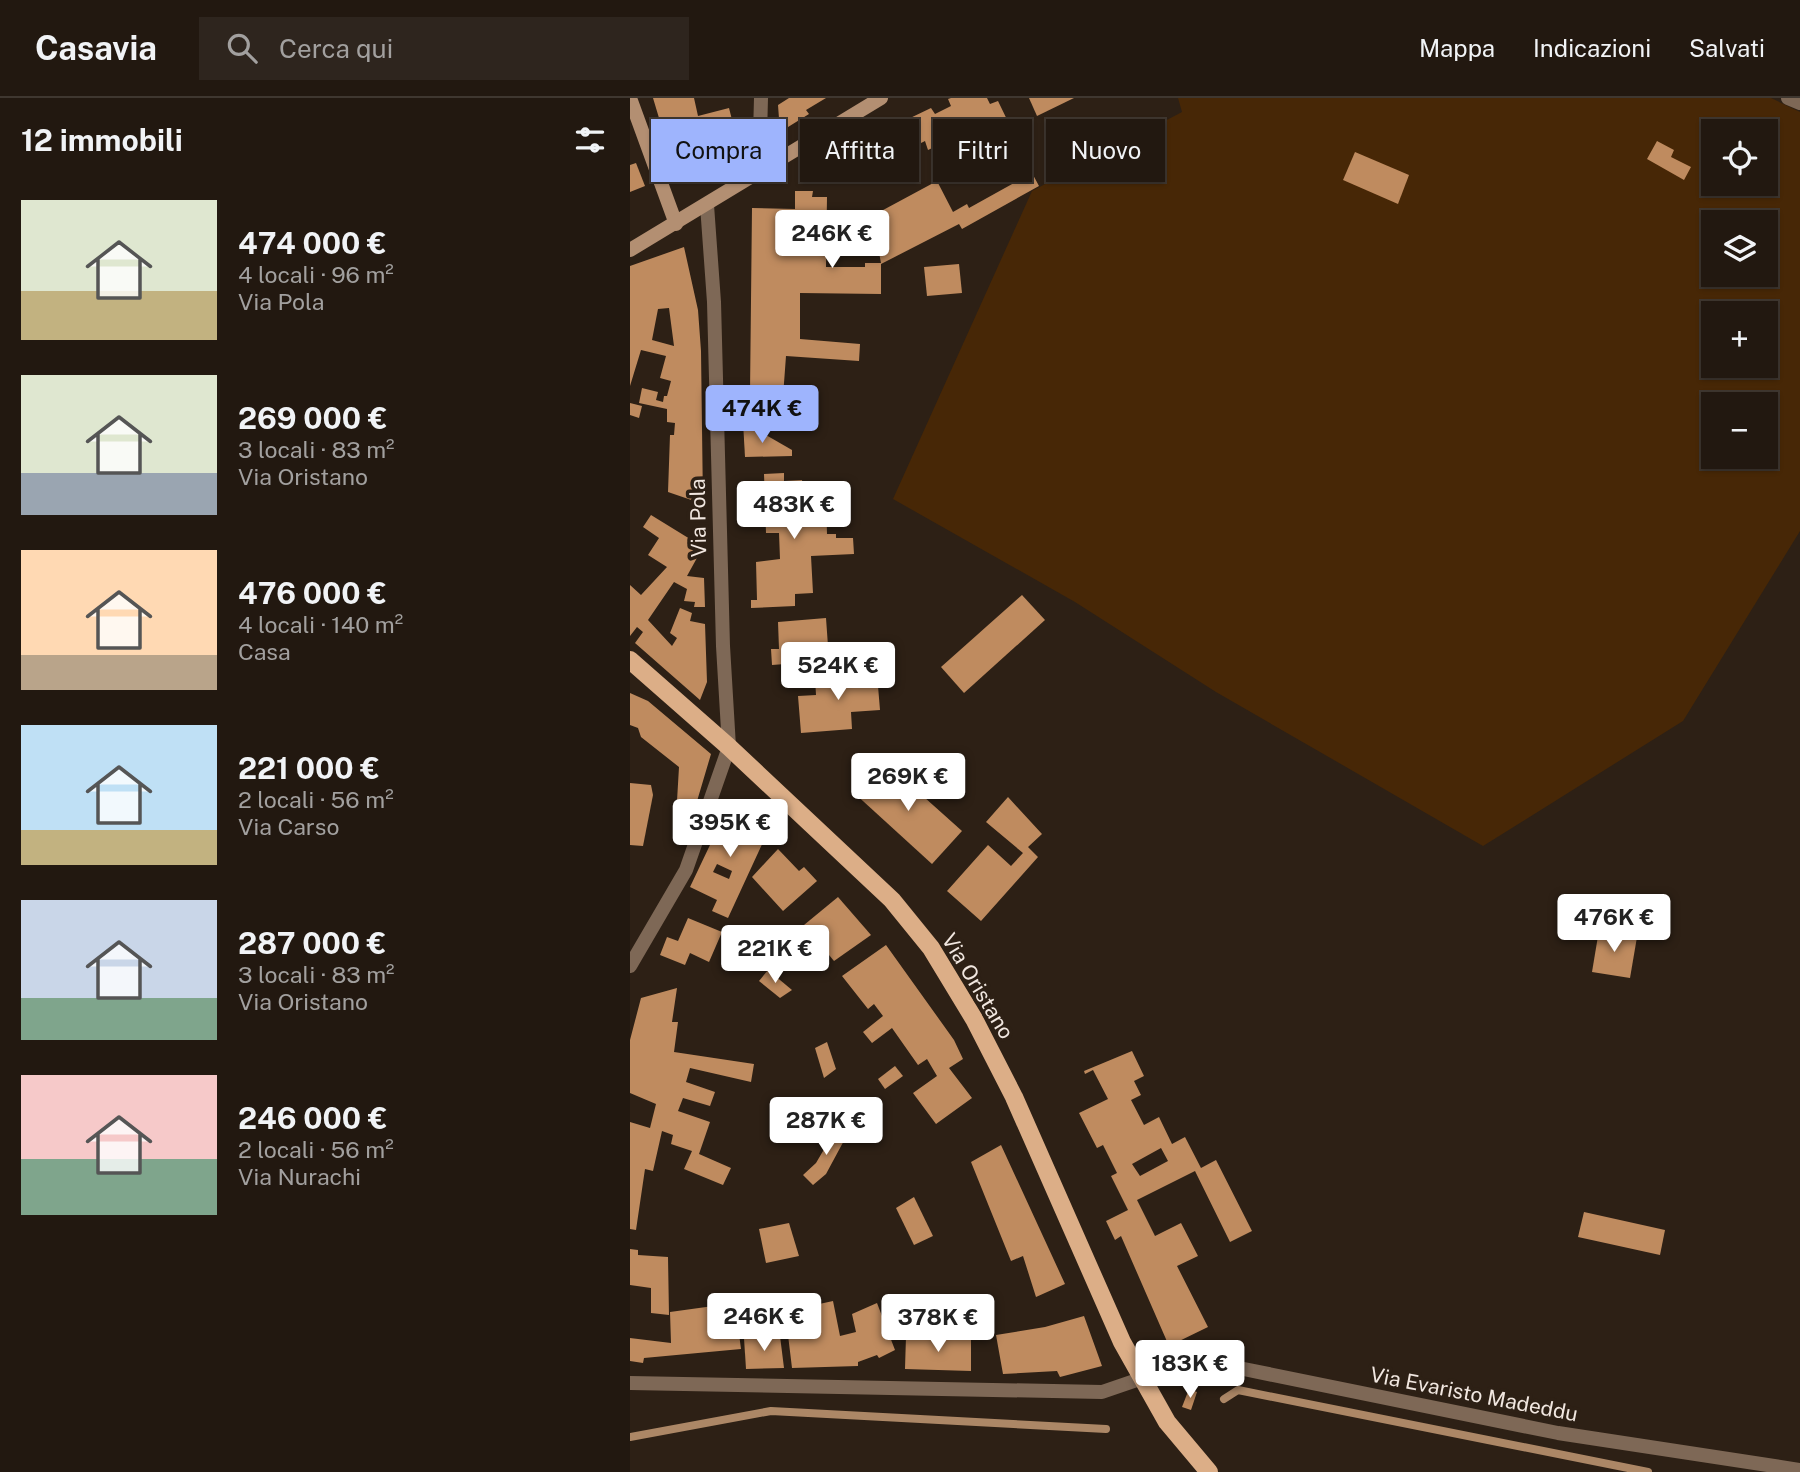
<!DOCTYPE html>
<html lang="it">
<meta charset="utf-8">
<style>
body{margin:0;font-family:"Public Sans",sans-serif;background:#2e251e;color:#f1f3f6;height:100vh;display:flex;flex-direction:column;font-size:26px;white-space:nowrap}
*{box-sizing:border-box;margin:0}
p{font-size:23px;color:#a2a09f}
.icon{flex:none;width:38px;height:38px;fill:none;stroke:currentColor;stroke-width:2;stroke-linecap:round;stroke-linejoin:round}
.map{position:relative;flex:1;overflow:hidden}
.sheet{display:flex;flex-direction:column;background:#221810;width:630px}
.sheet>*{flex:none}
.banner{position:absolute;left:21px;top:21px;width:665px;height:63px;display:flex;gap:14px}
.buttons{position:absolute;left:1071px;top:21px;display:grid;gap:14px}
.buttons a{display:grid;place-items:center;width:77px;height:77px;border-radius:0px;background:#221810;box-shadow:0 2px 5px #0004,0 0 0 2px #3f3730;font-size:35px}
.price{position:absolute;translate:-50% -60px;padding:0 16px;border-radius:7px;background:#fff;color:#222;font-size:23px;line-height:46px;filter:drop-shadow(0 2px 4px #0008)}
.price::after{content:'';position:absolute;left:50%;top:42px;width:21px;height:16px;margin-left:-10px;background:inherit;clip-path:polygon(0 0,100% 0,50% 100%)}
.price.selected{background:#9eb4fd;color:#111}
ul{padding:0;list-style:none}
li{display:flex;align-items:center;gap:21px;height:175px;padding:0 21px}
li span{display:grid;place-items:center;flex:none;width:196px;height:140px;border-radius:0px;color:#555}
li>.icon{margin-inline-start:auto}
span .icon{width:84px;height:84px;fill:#fffc;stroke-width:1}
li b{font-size:30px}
h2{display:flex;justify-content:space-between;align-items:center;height:84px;padding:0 21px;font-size:30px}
.pill{padding:0 24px;border-radius:0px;background:#221810;box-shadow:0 2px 5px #0004,0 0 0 2px #3f3730;font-size:24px;line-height:63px}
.pill.selected{background:#9eb4fd;color:#111}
header{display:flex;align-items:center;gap:42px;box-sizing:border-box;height:98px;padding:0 35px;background:#221810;border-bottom:2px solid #3f3730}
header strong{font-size:33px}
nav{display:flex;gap:38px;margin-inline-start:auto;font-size:24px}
.search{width:490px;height:63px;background:#2e251e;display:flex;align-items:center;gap:18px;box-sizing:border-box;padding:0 24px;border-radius:0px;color:#a2a09f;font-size:26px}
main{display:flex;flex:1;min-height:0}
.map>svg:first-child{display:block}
.green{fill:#472706;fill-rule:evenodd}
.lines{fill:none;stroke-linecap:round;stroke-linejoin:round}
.stream{stroke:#ac8766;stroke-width:8}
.building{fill:#bf8b5f;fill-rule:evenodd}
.street{stroke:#7e6856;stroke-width:14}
.secondary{stroke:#b38f72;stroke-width:14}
.primary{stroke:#dcae87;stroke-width:18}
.labels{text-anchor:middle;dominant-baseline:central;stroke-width:7;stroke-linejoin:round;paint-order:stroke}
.street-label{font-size:21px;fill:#f1e7e0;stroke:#2d2015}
</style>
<header>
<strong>Casavia</strong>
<div class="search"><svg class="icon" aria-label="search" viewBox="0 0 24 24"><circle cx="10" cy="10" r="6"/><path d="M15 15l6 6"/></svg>Cerca qui</div>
<nav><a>Mappa</a><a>Indicazioni</a><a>Salvati</a></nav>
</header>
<main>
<section class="sheet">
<h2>12 immobili<svg class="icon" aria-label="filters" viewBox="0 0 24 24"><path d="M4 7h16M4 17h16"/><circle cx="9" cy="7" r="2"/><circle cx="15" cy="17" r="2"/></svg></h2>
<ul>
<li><span style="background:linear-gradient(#dfe7d0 65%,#c2b280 0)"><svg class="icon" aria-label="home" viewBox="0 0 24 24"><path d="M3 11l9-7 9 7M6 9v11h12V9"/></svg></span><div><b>474 000 €</b><p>4 locali · 96 m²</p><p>Via Pola</p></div></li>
<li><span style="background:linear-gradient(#dfe7d0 70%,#9aa5b1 0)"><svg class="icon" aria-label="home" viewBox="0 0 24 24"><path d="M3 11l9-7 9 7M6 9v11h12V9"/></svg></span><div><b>269 000 €</b><p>3 locali · 83 m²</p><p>Via Oristano</p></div></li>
<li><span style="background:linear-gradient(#ffd9b3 75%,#b9a48a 0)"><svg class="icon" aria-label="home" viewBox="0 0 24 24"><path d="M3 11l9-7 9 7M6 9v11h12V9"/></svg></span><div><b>476 000 €</b><p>4 locali · 140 m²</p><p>Casa</p></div></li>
<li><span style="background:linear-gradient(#bfe0f5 75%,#c2b280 0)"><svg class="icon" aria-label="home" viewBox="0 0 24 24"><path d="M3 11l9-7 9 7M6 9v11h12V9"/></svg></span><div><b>221 000 €</b><p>2 locali · 56 m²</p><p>Via Carso</p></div></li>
<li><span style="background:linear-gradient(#c9d6e8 70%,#7fa58c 0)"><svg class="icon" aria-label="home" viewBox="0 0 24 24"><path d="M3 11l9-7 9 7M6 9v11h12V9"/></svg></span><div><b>287 000 €</b><p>3 locali · 83 m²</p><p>Via Oristano</p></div></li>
<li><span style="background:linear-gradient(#f6c9c9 60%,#7fa58c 0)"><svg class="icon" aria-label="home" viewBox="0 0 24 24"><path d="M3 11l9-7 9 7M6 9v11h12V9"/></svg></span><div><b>246 000 €</b><p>2 locali · 56 m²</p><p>Via Nurachi</p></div></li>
</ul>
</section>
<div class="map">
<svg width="1170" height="1374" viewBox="0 0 1170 1374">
<rect width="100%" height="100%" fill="#2d2015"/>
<path class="green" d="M 548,0 L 1141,0 L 1170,14 L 1170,433 L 1053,623 L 853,748 L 586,594 L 445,504 L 263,401 L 402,93 L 552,14 ZM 1083,33 L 1136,33 L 1136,86 L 1083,86 ZM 1083,124 L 1136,124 L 1136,177 L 1083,177 ZM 1083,215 L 1136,215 L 1136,268 L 1083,268 ZM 1083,306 L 1136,306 L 1136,359 L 1083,359 Z"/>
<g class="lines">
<g class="stream">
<path d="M 594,1301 L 608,1292 L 1018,1374"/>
<path d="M 0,1339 L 141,1313 L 476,1331"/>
</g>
</g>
<g class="building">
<path d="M 23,0 L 64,0 L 68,18 L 99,10 L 111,57 L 90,63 L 89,59 L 50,69 L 32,30 Z"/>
<path d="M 159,0 L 196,0 L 176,12 L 179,16 L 150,34 L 148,7 Z"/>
<path d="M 321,0 L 357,0 L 360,6 L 368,3 L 384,36 L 345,55 L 343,52 L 319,62 L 311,46 L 298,52 L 295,43 L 289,46 L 276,22 L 301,10 L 305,16 L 321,8 L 318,1 Z"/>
<path d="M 399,0 L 444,0 L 407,18 Z"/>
<path d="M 1027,43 L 1044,52 L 1041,59 L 1061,69 L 1054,82 L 1017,61 Z"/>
<path d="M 725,54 L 779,77 L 768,106 L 713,82 Z"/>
<path d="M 6,65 L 15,88 L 0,94 L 0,67 Z"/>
<path d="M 402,75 L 409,88 L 332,131 L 329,126 L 251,166 L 251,196 L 170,195 L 170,241 L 230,246 L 229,263 L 156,258 L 152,312 L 120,295 L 122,110 L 165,111 L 165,93 L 183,93 L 182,99 L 197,99 L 196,169 L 235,169 L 235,165 L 251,165 L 242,118 L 307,83 L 323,114 L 337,106 L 339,110 Z"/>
<path d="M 54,149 L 68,212 L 71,253 L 73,406 L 38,394 L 40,337 L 44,337 L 45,325 L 37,324 L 37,311 L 9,305 L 12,290 L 28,294 L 26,302 L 33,304 L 34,298 L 37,298 L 41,283 L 30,280 L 36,258 L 11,252 L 0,288 L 0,168 ZM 39,210 L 44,248 L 22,242 L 28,211 Z"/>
<path d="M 329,166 L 332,195 L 297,198 L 294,169 Z"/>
<path d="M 0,305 L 12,308 L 9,320 L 0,317 Z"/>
<path d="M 113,324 L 162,352 L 162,358 L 115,359 Z"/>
<path d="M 154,375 L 154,383 L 172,382 L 173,390 L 181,389 L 182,397 L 196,397 L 197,436 L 206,436 L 206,440 L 223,440 L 224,456 L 181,458 L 183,495 L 165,496 L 165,508 L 121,510 L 121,502 L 127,502 L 126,464 L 150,461 L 149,435 L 136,435 L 134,376 Z"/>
<path d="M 21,417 L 73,449 L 57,478 L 74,480 L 75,509 L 64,509 L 65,504 L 54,503 L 57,491 L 44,484 L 18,522 L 42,548 L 47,540 L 40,535 L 50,510 L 62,515 L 60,523 L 75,526 L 77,584 L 70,602 L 5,545 L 13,534 L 7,529 L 0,538 L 0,487 L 11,497 L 37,469 L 18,457 L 29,440 L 13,429 Z"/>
<path d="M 392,497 L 415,522 L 334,595 L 311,569 Z"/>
<path d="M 196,520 L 198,548 L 182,549 L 182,564 L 142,567 L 141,551 L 149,551 L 148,524 Z"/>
<path d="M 247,576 L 250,612 L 221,614 L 222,631 L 171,635 L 168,598 L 186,597 L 185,580 Z"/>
<path d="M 0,595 L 18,603 L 81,656 L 65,710 L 47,703 L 49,669 L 11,639 L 8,630 L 0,627 Z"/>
<path d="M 256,665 L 332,733 L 302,766 L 222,693 Z"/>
<path d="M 0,685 L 21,687 L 23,697 L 13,748 L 0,747 Z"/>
<path d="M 378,699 L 412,736 L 398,749 L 408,759 L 351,823 L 317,793 L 358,747 L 381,768 L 393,755 L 356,724 Z"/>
<path d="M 99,707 L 140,729 L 98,820 L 82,813 L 87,802 L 60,789 ZM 87,766 L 102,773 L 99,781 L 83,774 Z"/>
<path d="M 148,751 L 169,773 L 174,769 L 187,783 L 153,813 L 122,779 Z"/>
<path d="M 208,799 L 241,837 L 204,863 L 174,827 Z"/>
<path d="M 58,820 L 92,834 L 79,864 L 60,855 L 55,867 L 30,857 L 37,839 L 48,843 Z"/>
<path d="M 969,832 L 1007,839 L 1000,880 L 962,874 Z"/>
<path d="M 256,847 L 324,942 L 333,961 L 319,970 L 342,1000 L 306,1026 L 283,995 L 307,978 L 297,961 L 288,967 L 262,930 L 242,945 L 233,934 L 253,918 L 244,906 L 238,911 L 212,878 Z"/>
<path d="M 138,872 L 162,892 L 150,900 L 129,883 Z"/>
<path d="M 47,890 L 42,924 L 48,924 L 44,954 L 124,966 L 121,984 L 60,970 L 56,984 L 85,994 L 80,1008 L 53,1000 L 48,1013 L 80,1024 L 69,1056 L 101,1070 L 93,1087 L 54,1071 L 62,1053 L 41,1046 L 43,1037 L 32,1033 L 23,1073 L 15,1071 L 6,1132 L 0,1131 L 0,1024 L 20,1030 L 26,1006 L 0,995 L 0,942 L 11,900 Z"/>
<path d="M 197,944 L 206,971 L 194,980 L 185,950 Z"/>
<path d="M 502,953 L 514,978 L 504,983 L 511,997 L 501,1002 L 514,1027 L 529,1019 L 542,1046 L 555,1039 L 571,1070 L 586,1062 L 622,1133 L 600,1144 L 565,1073 L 507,1102 L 525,1138 L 551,1125 L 568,1158 L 547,1168 L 578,1229 L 539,1248 L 491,1138 L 485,1142 L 476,1123 L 498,1112 L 481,1078 L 487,1075 L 473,1047 L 467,1050 L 449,1015 L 478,1001 L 463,972 L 455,976 L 454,973 ZM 531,1050 L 538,1063 L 510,1078 L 502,1066 Z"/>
<path d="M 265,968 L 273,978 L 255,991 L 248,981 Z"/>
<path d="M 207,1029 L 217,1037 L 196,1076 L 183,1087 L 173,1077 L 186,1065 Z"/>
<path d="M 371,1047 L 435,1186 L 406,1199 L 393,1158 L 381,1163 L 341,1064 Z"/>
<path d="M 284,1099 L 303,1138 L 284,1147 L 266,1110 Z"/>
<path d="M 954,1114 L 1035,1132 L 1030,1157 L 948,1139 Z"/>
<path d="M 159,1125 L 169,1158 L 136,1165 L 129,1131 Z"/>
<path d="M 0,1151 L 8,1152 L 8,1157 L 38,1159 L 39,1217 L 21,1215 L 21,1190 L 0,1187 Z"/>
<path d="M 295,1196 L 309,1228 L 296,1233 L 282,1201 Z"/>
<path d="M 203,1203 L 210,1238 L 226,1234 L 222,1216 L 247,1205 L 265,1252 L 249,1260 L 247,1257 L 228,1264 L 228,1268 L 162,1270 L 158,1237 L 177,1236 L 171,1210 Z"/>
<path d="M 105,1205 L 111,1251 L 14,1260 L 13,1265 L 0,1263 L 0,1240 L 41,1245 L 40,1214 Z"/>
<path d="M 454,1218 L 472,1268 L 430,1279 L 427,1273 L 373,1276 L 366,1237 L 415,1229 Z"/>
<path d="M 150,1238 L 154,1270 L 116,1271 L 114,1240 Z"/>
<path d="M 276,1238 L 341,1240 L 341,1273 L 275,1271 Z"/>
<path d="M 559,1291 L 567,1294 L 561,1312 L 552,1309 Z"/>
</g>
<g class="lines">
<g class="street">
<path d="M 1158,0 L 1170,5"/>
<path d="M 129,75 L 131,0"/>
<path d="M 0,868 L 56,772 L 99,649 L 93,548 L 84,204 L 77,107"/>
<path d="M 0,1285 L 472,1294 L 545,1269 L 599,1268 L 928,1335 L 1170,1372"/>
</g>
<g class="secondary">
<path d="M 0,0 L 46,126"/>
<path d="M 0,152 L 251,0"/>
</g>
<path class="primary" d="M 0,562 L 99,649 L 262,802 L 301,850 L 344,921 L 384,999 L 492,1244 L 537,1324 L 579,1374"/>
</g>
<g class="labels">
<g class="street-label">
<text transform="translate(68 420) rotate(-91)">Via Pola</text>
<text transform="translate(348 888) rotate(59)">Via Oristano</text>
<text transform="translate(844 1296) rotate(11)">Via Evaristo Madeddu</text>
</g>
</g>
</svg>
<div class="buttons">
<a><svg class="icon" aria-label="locate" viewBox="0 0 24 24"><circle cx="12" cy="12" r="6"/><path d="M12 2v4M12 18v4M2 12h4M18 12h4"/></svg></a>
<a><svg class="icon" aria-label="layers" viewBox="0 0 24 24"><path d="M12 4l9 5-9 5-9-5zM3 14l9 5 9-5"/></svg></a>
<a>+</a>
<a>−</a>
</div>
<b class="price" style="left:202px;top:172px">246K €</b>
<b class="price selected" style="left:132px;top:347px">474K €</b>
<b class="price" style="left:164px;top:443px">483K €</b>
<b class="price" style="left:208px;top:604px">524K €</b>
<b class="price" style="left:278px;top:715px">269K €</b>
<b class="price" style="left:100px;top:761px">395K €</b>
<b class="price" style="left:984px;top:856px">476K €</b>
<b class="price" style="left:145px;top:887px">221K €</b>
<b class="price" style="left:196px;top:1059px">287K €</b>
<b class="price" style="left:134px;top:1255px">246K €</b>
<b class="price" style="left:308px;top:1256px">378K €</b>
<b class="price" style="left:560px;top:1302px">183K €</b>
<div class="banner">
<a class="pill selected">Compra</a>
<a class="pill">Affitta</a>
<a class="pill">Filtri</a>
<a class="pill">Nuovo</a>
</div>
</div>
</main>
